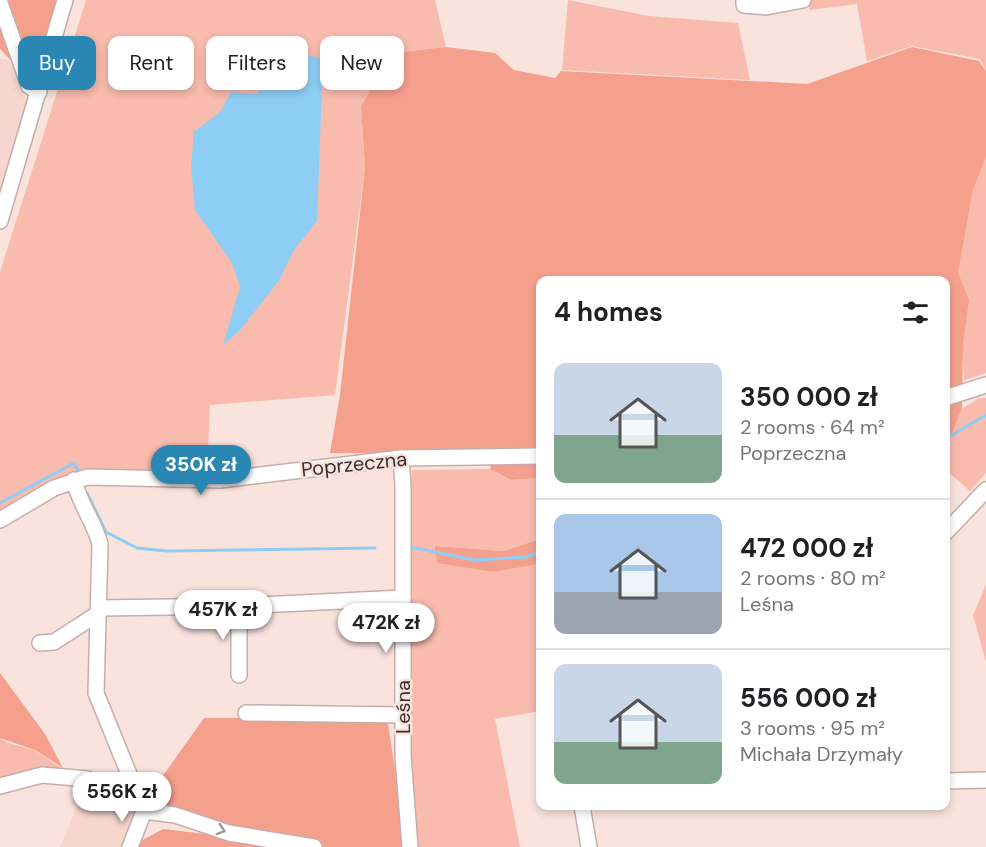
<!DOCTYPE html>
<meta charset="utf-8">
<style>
body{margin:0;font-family:"DM Sans",sans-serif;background:#f2f2f2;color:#202124;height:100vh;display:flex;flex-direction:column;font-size:22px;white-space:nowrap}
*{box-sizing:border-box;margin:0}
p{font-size:20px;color:#757577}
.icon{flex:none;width:33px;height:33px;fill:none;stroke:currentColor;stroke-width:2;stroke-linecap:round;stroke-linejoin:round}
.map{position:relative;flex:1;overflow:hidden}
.details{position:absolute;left:536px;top:276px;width:414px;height:534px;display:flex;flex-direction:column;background:#fff;border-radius:12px;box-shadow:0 3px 9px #0003}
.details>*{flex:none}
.guide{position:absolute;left:18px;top:36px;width:428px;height:54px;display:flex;gap:12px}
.price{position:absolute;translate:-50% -51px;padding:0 14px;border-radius:21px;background:#fff;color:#222;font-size:20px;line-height:39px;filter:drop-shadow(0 2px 3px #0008)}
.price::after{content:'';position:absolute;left:50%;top:36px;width:18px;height:14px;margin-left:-9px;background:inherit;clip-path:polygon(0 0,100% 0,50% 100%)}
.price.active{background:#2a86b3;color:#fff}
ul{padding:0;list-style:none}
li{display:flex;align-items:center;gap:18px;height:150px;padding:0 18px}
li+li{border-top:2px solid #e0e0e0}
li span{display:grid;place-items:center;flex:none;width:168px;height:120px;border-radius:12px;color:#555}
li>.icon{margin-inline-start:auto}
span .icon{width:72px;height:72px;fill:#fffc;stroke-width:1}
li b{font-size:26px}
h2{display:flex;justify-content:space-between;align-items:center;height:72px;padding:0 18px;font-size:26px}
.chip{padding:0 21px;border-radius:12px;background:#fff;box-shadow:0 3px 9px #0003;font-size:21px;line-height:54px}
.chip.active{background:#2a86b3;color:#fff}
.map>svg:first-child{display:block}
.built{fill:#f6d6ce}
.green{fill:#f8bbad}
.forest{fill:#f5a08d}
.water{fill:#8ecef4}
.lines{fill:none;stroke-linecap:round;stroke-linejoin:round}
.stream{stroke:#8ecef4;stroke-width:3}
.minor-casing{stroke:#c5aea9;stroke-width:18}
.minor{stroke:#fff;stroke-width:15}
.oneway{stroke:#9c9796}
.labels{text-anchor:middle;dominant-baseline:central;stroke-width:5;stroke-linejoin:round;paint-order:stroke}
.street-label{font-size:20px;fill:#382f2d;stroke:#fae3dd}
</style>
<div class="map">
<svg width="986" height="847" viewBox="0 0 986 847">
<rect width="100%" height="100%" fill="#fae3dd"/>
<g class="built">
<path d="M 0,58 L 10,61 L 27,103 L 0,190 Z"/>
<path d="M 87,781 L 140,805 L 130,847 L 60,847 Z"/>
</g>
<g class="green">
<path d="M 86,0 L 435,0 L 446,47 L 392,53 L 361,106 L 365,167 L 335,395 L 210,405 L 207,470 L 84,472 L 62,476 L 0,514 L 0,272 Z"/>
<path d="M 568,0 L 649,16 L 738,23 L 750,80 L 562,70 Z"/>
<path d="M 810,0 L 986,0 L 986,70 L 980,59 L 912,46 L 867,61 L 857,4 L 809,10 Z"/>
<path d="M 986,157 L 986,373 L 964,380 L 958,273 L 973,190 Z"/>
<path d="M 979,398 L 986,398 L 986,473 L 970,491 L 945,469 L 945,449 L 962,409 Z"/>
<path d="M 490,469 L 511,480 L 540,478 L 540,539 L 503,551 L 435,546 L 494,572 L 540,564 L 540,711 L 495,719 L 520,847 L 418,847 L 408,754 L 412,470 Z"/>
<path d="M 986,585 L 986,662 L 973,615 Z"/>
<path d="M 0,738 L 8,743 L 34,750 L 64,770 L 0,784 Z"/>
</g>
<g class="forest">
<path d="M 0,0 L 56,0 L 34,85 L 0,49 Z"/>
<path d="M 446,47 L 495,53 L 514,70 L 555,78 L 561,71 L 807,84 L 912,47 L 979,61 L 986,71 L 986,157 L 973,190 L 958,273 L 969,300 L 963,343 L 962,409 L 945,449 L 945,280 L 540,280 L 540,478 L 511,480 L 490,469 L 494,454 L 330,453 L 340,395 L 365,167 L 361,106 L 392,53 Z"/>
<path d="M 540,539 L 540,564 L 494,572 L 437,563 L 435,546 L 503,551 Z"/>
<path d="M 0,673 L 45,734 L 63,768 L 35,750 L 0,738 Z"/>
<path d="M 204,718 L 387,718 L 407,847 L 137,847 L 139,842 L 163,829 L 206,834 L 209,824 L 166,810 L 152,791 Z"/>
</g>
<path class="water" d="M 292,52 L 323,59 L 317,221 L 294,250 L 278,282 L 240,330 L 223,345 L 240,287 L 232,263 L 195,210 L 191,166 L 194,132 L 220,112 L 231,92 L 257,94 Z"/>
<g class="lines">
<g class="stream">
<path d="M 945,439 L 986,415"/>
<path d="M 87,493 L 106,532 L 137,548 L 166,551 L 375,548"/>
<path d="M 0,503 L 74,463 L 78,471"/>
<path d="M 410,547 L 475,560 L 526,557 L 540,552"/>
</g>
<defs>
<g id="minor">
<path d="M 744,0 L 744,5 L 766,7 L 803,0"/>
<path d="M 0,3 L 29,86 L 39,92"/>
<path d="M 0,221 L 65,0"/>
<path d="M 945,398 L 986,385"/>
<path d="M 401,458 L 403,485 L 403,756 L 410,847"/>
<path d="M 74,480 C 79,503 94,521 100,544 L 96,693 L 144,811"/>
<path d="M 0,520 L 54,488 L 87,477 L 220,480 L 401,458 L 540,456"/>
<path d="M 945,533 L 986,490"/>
<path d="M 100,608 L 239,606 L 403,598"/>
<path d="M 40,643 L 54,642 L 99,613"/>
<path d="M 239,675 L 239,606"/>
<path d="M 246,713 L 403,715"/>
<path d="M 945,781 L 986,780"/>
<path d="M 0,786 L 42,775 L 88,779"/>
<path d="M 582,806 L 589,847"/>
<path d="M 144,811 L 175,815 L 229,833 L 314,847"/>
<path d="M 130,847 L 144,811"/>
</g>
</defs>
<use href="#minor" class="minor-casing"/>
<use href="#minor" class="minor"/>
</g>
<defs><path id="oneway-chevron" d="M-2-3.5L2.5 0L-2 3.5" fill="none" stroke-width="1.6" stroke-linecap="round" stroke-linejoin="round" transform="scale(1.5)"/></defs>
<use class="oneway" href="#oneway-chevron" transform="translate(221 830) rotate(18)"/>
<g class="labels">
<g class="street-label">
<text transform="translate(354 464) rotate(-6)">Poprzeczna</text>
<text transform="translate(403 707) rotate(-90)">Leśna</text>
</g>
</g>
</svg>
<b class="price active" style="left:201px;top:496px">350K zł</b>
<b class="price" style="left:223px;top:641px">457K zł</b>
<b class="price" style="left:386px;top:654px">472K zł</b>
<b class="price" style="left:122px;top:823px">556K zł</b>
<div class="guide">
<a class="chip active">Buy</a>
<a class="chip">Rent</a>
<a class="chip">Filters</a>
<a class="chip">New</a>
</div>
<section class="details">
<h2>4 homes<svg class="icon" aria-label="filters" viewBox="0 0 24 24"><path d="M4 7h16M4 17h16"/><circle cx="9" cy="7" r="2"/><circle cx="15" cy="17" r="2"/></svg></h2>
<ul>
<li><span style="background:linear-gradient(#c9d6e8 60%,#7fa58c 0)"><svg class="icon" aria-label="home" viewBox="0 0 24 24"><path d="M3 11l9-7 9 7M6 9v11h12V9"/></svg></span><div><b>350 000 zł</b><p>2 rooms · 64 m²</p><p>Poprzeczna</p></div></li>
<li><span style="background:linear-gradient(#a9c7e8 65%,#9aa5b1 0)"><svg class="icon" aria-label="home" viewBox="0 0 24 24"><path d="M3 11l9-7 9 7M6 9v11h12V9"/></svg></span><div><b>472 000 zł</b><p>2 rooms · 80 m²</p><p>Leśna</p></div></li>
<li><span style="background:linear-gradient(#c9d6e8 65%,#7fa58c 0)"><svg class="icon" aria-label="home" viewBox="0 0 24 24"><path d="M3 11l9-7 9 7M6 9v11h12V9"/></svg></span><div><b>556 000 zł</b><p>3 rooms · 95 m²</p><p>Michała Drzymały</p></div></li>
</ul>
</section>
</div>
